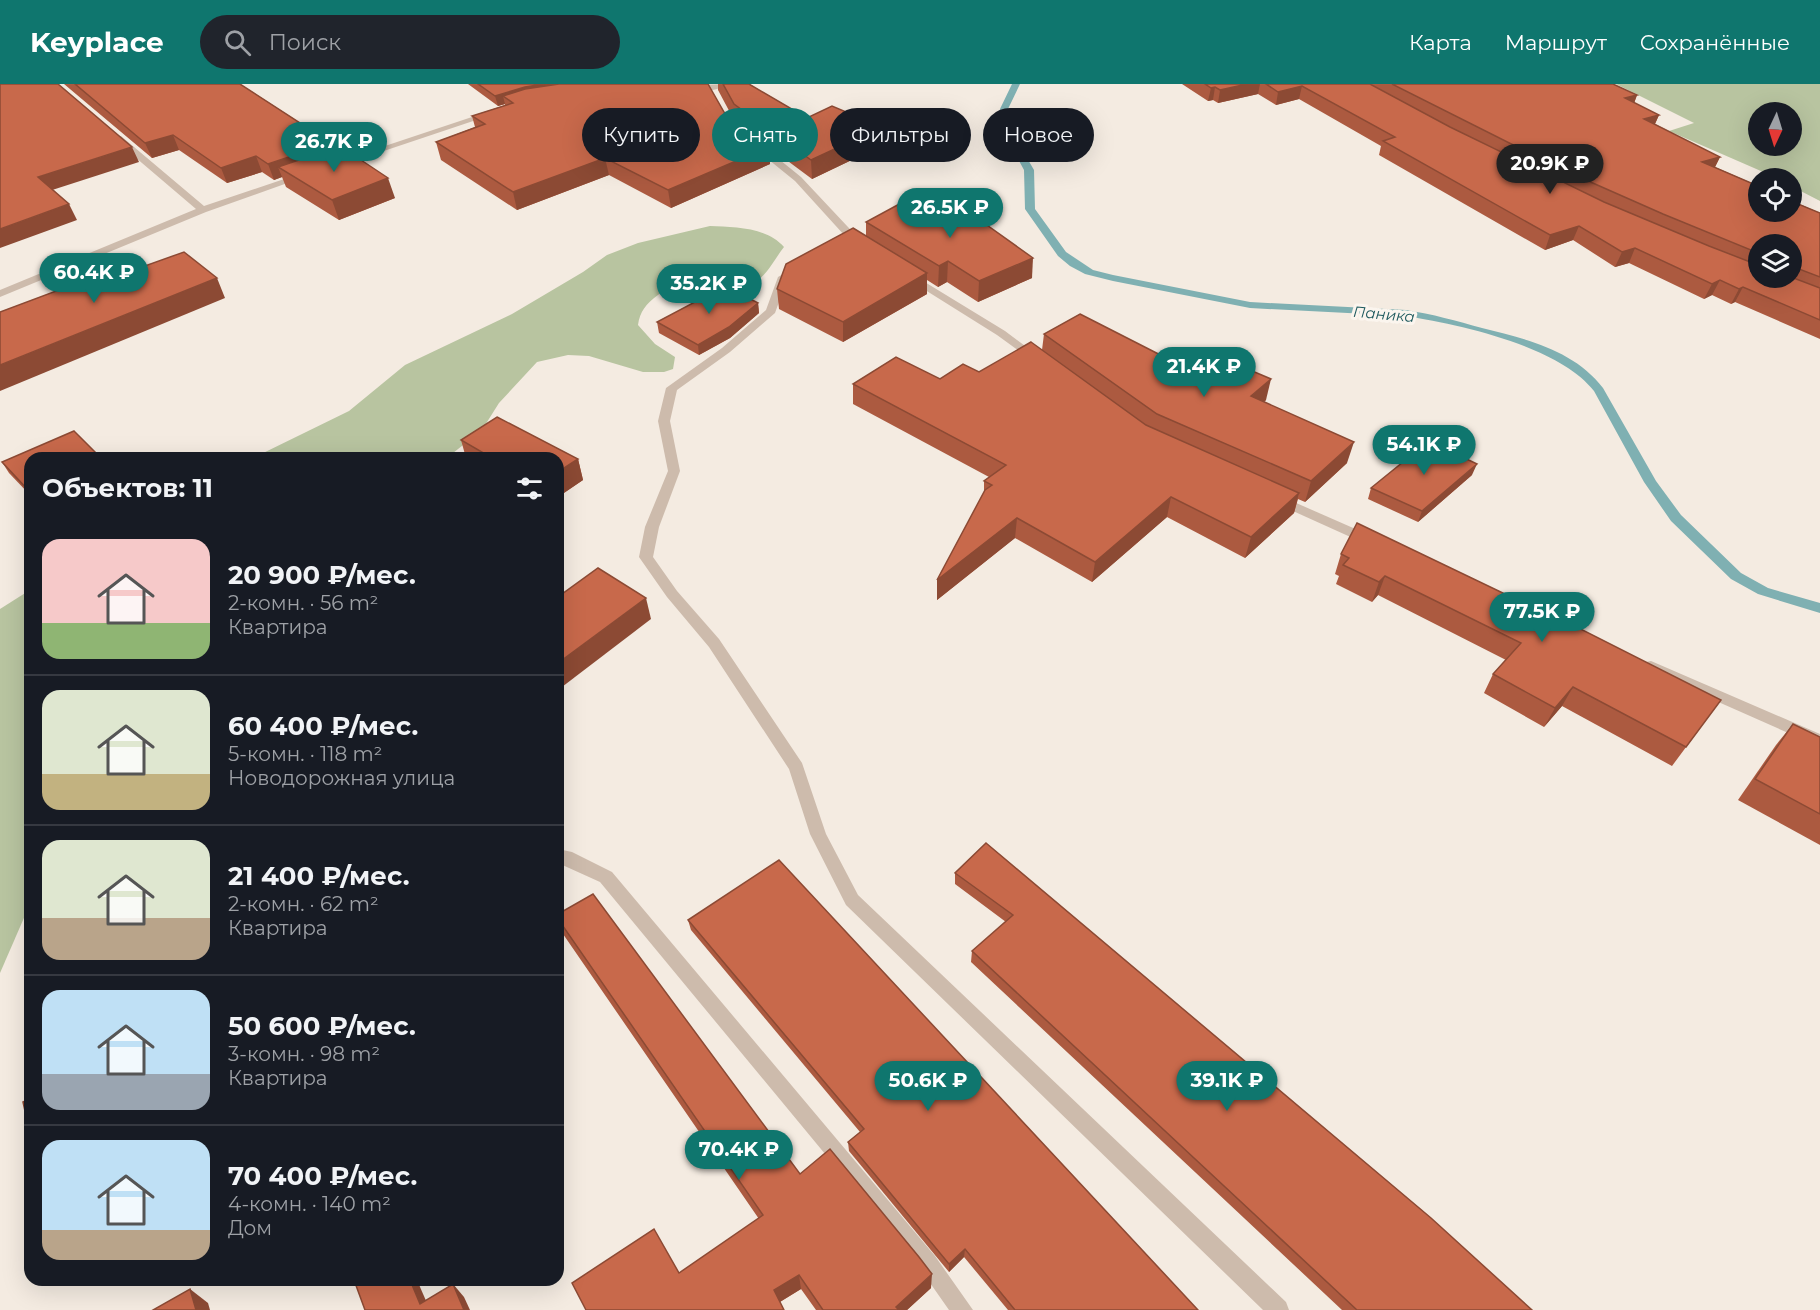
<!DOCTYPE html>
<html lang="ru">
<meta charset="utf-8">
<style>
body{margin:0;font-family:Montserrat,sans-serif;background:#20242c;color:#f1f3f6;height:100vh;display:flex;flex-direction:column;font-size:22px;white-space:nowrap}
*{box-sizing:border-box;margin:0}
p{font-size:20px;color:#9ea1a6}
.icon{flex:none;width:33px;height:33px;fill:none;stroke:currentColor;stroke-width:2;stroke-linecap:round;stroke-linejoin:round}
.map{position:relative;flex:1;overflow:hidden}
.side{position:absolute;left:24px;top:368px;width:540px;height:834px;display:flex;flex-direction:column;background:#171b24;border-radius:18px;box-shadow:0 6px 24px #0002}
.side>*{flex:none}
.hud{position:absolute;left:582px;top:24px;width:570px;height:54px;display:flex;gap:12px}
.needle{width:39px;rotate:184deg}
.buttons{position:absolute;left:1748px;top:18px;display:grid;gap:12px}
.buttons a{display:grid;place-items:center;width:54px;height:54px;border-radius:50%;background:#171b24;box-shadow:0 6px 24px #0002;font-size:30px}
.price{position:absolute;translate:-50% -51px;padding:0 14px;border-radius:21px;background:#0f766e;color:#fff;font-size:20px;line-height:39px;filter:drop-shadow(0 2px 3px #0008)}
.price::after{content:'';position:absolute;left:50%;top:36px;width:18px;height:14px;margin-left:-9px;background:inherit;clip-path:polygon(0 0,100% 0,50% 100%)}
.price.selected{background:#222;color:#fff}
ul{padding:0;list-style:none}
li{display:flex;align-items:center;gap:18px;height:150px;padding:0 18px}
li+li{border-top:2px solid #363941}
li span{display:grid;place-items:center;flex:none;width:168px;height:120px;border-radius:18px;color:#555}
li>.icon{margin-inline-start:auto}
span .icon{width:72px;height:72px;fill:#fffc;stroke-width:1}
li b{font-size:26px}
h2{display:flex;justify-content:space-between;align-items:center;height:72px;padding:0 18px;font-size:26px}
.tag{padding:0 21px;border-radius:27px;background:#171b24;box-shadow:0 6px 24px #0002;font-size:21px;line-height:54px}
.tag.selected{background:#0f766e;color:#fff}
header{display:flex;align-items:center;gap:36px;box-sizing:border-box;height:84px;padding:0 30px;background:#0f766e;color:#fff}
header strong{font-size:28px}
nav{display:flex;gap:33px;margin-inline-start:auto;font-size:21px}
.search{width:420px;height:54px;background:#20242c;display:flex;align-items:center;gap:15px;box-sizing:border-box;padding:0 21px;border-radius:33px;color:#9ea1a6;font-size:22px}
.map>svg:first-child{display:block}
.green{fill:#b8c4a0;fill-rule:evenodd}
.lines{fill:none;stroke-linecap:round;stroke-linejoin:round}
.stream{fill:#7fb0b2;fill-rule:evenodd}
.service{fill:#cdbbac;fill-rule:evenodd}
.minor{fill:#cdbbac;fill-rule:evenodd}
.wall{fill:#ac5a40;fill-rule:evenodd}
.shaded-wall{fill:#8c4a34}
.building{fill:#c8694b;stroke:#8c4a34;stroke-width:1.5}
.labels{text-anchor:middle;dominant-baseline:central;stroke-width:6;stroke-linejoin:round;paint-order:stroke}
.far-water-label{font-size:15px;font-style:italic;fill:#1f5a5e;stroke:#fbf5ee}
</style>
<header>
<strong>Keyplace</strong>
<div class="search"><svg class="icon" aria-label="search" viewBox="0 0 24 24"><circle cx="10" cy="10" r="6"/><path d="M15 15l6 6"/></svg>Поиск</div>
<nav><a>Карта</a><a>Маршрут</a><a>Сохранённые</a></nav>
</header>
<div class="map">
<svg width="1820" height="1226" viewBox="0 0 1820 1226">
<rect width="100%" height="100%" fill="#f4ebe1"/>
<g class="green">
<path d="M 1616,0 L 1820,0 L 1820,117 L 1791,102 L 1791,94 L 1777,94 L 1669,47 L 1694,39 ZM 1758,28 L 1791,28 L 1791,62 L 1758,62 Z"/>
<path d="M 710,142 C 734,143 767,143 784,163 C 776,173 768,189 758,196 C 742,207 725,199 709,196 C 690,193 672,200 658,211 C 646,220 640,227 638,241 L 655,260 L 675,273 L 673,285 L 664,288 L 643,288 L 589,272 L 568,271 L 537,278 L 499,319 L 482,346 L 448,373 L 253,374 L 349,327 L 405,281 L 512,230 L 583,188 L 607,171 L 638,159 Z"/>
<path d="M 30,506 L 30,820 L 0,889 L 0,525 Z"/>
</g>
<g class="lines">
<path class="stream" d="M 1012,0 L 1020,0 L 1008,25 L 1007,40 L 1034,86 L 1035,125 L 1066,168 L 1093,186 L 1113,191 L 1250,218 L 1406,226 C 1432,230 1457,237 1482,244 C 1526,255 1574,266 1603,304 L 1656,397 L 1681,431 L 1741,489 L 1768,504 L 1820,519 L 1820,529 L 1758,510 L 1731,495 L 1671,437 L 1644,398 L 1594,307 C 1559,262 1461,241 1406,232 L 1250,224 L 1113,197 L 1085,190 L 1070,182 L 1058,172 L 1025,125 L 1024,86 L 999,40 L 1000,25 Z"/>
<g class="service">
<path d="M 783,190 L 788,193 L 775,229 L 730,268 L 677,306 L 670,337 L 680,387 L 659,443 L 653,473 L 677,507 L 719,555 L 802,679 L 826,750 L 858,811 L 1286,1218 L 1289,1226 L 1263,1226 L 846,821 L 810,750 L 789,685 L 709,563 L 667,513 L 639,473 L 645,443 L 668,387 L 658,337 L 666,304 L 722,264 L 766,226 L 778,193 Z"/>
<path d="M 558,765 L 572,768 L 612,788 L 935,1172 L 973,1226 L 949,1226 L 921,1186 L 600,798 L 558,779 Z"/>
</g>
<g class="minor">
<path d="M 729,0 C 719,6 697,11 687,4 L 691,1 Z"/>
<path d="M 490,27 L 497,29 L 342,81 L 334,79 Z"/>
<path d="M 115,52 L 121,52 L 204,122 L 299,90 L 307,92 L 206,128 L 0,213 L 0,206 L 196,125 L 115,56 Z"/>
<path d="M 753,59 L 759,59 L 801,93 L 863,159 L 863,163 L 855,163 L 795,97 L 753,63 Z"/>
<path d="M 910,189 L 1005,247 L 1044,276 L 1042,278 L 1034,278 L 997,251 L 906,194 L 905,192 Z"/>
<path d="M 1278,411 L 1376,454 L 1378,457 L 1376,460 L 1366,460 L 1273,418 L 1272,415 L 1273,412 Z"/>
<path d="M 1651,577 L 1820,650 L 1820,663 L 1646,586 L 1644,582 L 1646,578 Z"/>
</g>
</g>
<g class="wall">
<path d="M 64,0 L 240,0 L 331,59 L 333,65 L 395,114 L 339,136 L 286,103 L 282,93 L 274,96 L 262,88 L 227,99 L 179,66 L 152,74 Z"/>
<path d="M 468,0 L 708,0 L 724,28 L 734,36 L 718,6 L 718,0 L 749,0 L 807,34 L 882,43 L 883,61 L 812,95 L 769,63 L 770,80 L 671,124 L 609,91 L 517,126 L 441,76 L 436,58 L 475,43 L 472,32 L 505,21 L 505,20 L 498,22 Z"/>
<path d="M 1182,0 L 1613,0 L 1637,11 L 1634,19 L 1659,31 L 1655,40 L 1720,73 L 1715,83 L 1820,129 L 1820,255 L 1735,218 L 1731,220 L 1712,211 L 1704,215 L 1629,179 L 1615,183 L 1573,156 L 1545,166 L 1379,71 L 1381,62 L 1299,15 L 1276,21 L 1258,10 L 1218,19 L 1213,16 L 1208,17 ZM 1758,160 L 1791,160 L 1791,194 L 1758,194 Z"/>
<path d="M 866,138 L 1032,194 L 978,218 L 947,198 L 938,203 L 927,196 L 927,210 L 843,258 L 779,225 L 777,205 L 866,152 Z"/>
<path d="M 758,219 L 759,229 L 730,254 L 699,271 L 659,249 L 657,238 Z"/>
<path d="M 1044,250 L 1182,282 L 1266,316 L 1264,318 L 1347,379 L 1305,418 L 1298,415 L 1294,429 L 1245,474 L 1167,433 L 1092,498 L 1015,454 L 937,516 L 937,496 L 984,409 L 984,397 L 989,393 L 853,320 L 853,300 L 940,295 L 979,288 L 1042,266 Z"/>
<path d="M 497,333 L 578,375 L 583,396 L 558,413 L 558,374 L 466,374 L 461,356 Z"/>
<path d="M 30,374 L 30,411 L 9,389 L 2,378 Z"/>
<path d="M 1472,391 L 1418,438 L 1368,415 L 1371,404 Z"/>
<path d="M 1341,470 L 1721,616 L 1672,682 L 1562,622 L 1544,643 L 1484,609 L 1493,590 L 1506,576 L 1378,511 L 1372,518 L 1336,500 L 1339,492 L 1335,490 Z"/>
<path d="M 1793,640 L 1820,653 L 1820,761 L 1738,716 L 1776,661 Z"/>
<path d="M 986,759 L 1532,1226 L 1342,1226 L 971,878 L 972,867 L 1006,838 L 955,800 L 955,789 Z"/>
<path d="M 558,830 L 800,1090 L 931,1204 L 907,1226 L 816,1226 L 801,1205 L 780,1218 L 679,1189 L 759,1135 L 563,850 L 558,837 Z"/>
<path d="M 688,836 L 1198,1226 L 1008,1226 L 964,1173 L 949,1188 L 849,1067 L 848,1058 L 860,1048 L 691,846 Z"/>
</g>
<g class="shaded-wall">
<path d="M 544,0 L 601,0 L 503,12 L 505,20 L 498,22 L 495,12 L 525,3 Z"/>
<path d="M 1247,0 L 1260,0 L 1258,10 L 1218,19 L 1220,6 Z"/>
<path d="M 1302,2 L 1299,15 L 1276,21 L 1278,8 Z"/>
<path d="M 1215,3 L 1213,16 L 1208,17 L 1211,4 Z"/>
<path d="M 1637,11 L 1632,25 L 1625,14 Z"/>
<path d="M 1659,31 L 1653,44 L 1644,35 Z"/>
<path d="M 882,43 L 883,61 L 812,95 L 811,76 Z"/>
<path d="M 173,51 L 179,66 L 152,74 L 145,59 Z"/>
<path d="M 331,59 L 336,74 L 278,83 L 282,93 L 274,96 L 268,80 Z"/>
<path d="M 132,63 L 139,78 L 46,108 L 38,93 Z"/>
<path d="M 769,63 L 770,80 L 671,124 L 668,106 Z"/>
<path d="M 256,72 L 262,88 L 227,99 L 221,84 Z"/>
<path d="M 1720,73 L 1713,87 L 1702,78 Z"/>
<path d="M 605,74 L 609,91 L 517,126 L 513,108 Z"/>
<path d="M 388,94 L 395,114 L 339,136 L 332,116 Z"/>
<path d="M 69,120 L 77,136 L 0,164 L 0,145 Z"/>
<path d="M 1579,142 L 1573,156 L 1545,166 L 1550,151 Z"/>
<path d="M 1635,164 L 1629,179 L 1615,183 L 1622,168 Z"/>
<path d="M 1033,174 L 1032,194 L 978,218 L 979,197 Z"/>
<path d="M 948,177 L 947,198 L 938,203 L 939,182 Z"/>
<path d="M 927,189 L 927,210 L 843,258 L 843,238 Z"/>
<path d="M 217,194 L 225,214 L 0,307 L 0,281 Z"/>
<path d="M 1720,196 L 1712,211 L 1704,215 L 1712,200 Z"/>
<path d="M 1743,203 L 1735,218 L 1731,220 L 1739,205 Z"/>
<path d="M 758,219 L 759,229 L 730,254 L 699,271 L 698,261 Z"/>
<path d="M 1271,295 L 1266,316 L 1246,333 L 1251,312 Z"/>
<path d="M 1354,358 L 1347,379 L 1305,418 L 1311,397 Z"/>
<path d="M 578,375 L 583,396 L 558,413 L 558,388 Z"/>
<path d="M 1477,380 L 1472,391 L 1418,438 L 1422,427 Z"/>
<path d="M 1299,409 L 1294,429 L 1245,474 L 1251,453 Z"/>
<path d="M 1171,413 L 1167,433 L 1092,498 L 1095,478 Z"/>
<path d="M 1017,434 L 1015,454 L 937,516 L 937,496 Z"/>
<path d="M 1385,492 L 1378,511 L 1372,518 L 1379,498 Z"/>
<path d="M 646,514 L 651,535 L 558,606 L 558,579 Z"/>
<path d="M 1573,603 L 1562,622 L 1544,643 L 1555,624 Z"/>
<path d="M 965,1165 L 964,1173 L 949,1188 L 949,1180 Z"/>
<path d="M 932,1190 L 931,1204 L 907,1226 L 896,1226 L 896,1223 Z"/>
<path d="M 799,1191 L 801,1205 L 778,1219 L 774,1206 Z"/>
<path d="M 410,1196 L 417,1196 L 430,1226 L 420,1220 Z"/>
<path d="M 453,1200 L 464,1213 L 470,1226 L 464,1226 Z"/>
<path d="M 190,1205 L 208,1219 L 210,1226 L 196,1226 Z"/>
</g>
<g class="building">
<path d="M 0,0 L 58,0 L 132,63 L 38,93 L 69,120 L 0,145 Z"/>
<path d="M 75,0 L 240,0 L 331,59 L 268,80 L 256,72 L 221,84 L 173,51 L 145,59 Z"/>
<path d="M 478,0 L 544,0 L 525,3 L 495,12 Z"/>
<path d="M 559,0 L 708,0 L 724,28 L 769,63 L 668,106 L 605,74 L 513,108 L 436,58 L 485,40 L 472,32 L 513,19 L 503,12 L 525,5 Z"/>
<path d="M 723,0 L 749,0 L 807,34 L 832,22 L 882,43 L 811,76 L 734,20 Z"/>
<path d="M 1205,0 L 1247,0 L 1220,6 L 1215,3 L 1211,4 Z"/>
<path d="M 1266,0 L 1370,0 L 1450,43 L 1604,118 L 1709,162 L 1758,181 L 1758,194 L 1791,193 L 1820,204 L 1820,236 L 1743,203 L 1739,205 L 1720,196 L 1712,200 L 1635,164 L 1622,168 L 1579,142 L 1550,151 L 1383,57 L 1395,53 L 1302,2 L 1278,8 Z"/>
<path d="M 1392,0 L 1613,0 L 1637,11 L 1625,14 L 1659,31 L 1644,35 L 1720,73 L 1702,78 L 1758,102 L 1758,128 L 1791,128 L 1791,117 L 1820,129 L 1820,193 L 1791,182 L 1791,160 L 1758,160 L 1758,169 L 1663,130 L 1561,85 Z"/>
<path d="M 340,62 L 388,94 L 332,116 L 278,83 Z"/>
<path d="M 927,114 L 955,134 L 970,129 L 1033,174 L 979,197 L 948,177 L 939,182 L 866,138 L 905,117 L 909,120 Z"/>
<path d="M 853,144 L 927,189 L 843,238 L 777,205 L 786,180 Z"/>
<path d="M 184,168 L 217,194 L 0,281 L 0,228 L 96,192 L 103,197 Z"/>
<path d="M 725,202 L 758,219 L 729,243 L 698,261 L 657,238 Z"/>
<path d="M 1080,230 L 1182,282 L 1203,266 L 1271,295 L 1251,312 L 1354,358 L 1311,397 L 1157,330 L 1044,250 Z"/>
<path d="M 1031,258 L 1146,341 L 1299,409 L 1251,453 L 1171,413 L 1095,478 L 1017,434 L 937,496 L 985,406 L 992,401 L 984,397 L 1006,381 L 853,300 L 896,273 L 940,295 L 963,280 L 979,288 Z"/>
<path d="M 497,333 L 578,375 L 558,388 L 558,374 L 492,374 L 461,356 Z"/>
<path d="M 74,347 L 101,374 L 30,374 L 30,408 L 2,378 Z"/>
<path d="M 1429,357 L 1477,380 L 1422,427 L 1371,404 Z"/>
<path d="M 1357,439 L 1557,535 L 1559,534 L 1721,616 L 1686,663 L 1573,603 L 1555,624 L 1493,590 L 1521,559 L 1385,492 L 1379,498 L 1343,481 L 1349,474 L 1341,470 Z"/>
<path d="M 598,484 L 646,514 L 558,579 L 558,513 Z"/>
<path d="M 1793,640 L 1820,653 L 1820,730 L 1755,695 Z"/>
<path d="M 986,759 L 1431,1134 L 1532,1226 L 1357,1226 L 972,867 L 1013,831 L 955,789 Z"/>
<path d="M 779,776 L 1198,1226 L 1015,1226 L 965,1165 L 949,1180 L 848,1058 L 864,1045 L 688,836 Z"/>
<path d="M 593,810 L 800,1090 L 830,1065 L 919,1173 L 932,1190 L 896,1223 L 899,1226 L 823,1226 L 799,1191 L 774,1206 L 784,1226 L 586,1226 L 572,1199 L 654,1145 L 679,1189 L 763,1131 L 558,835 L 558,830 Z"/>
<path d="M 30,1015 L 30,1050 L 23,1018 Z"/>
<path d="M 354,1196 L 410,1196 L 420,1220 L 453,1200 L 464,1226 L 365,1226 Z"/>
<path d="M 190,1205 L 196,1226 L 153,1226 Z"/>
</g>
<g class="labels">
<g class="far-water-label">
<text transform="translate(1384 230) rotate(5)">Паника</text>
</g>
</g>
</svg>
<div class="buttons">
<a><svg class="needle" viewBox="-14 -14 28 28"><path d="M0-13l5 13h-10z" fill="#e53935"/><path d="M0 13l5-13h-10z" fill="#9ea1a6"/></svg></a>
<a><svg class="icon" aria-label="locate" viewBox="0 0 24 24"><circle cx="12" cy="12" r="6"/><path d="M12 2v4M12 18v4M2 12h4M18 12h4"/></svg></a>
<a><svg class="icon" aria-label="layers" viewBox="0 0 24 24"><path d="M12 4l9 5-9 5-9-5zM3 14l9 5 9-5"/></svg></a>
</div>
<b class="price" style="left:334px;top:89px">26.7K ₽</b>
<b class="price selected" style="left:1550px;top:111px">20.9K ₽</b>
<b class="price" style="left:950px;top:155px">26.5K ₽</b>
<b class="price" style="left:94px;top:220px">60.4K ₽</b>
<b class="price" style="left:709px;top:231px">35.2K ₽</b>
<b class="price" style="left:1204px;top:314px">21.4K ₽</b>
<b class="price" style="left:1424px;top:392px">54.1K ₽</b>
<b class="price" style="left:1542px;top:559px">77.5K ₽</b>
<b class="price" style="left:928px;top:1028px">50.6K ₽</b>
<b class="price" style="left:1227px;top:1028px">39.1K ₽</b>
<b class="price" style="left:739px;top:1097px">70.4K ₽</b>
<div class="hud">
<a class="tag">Купить</a>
<a class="tag selected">Снять</a>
<a class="tag">Фильтры</a>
<a class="tag">Новое</a>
</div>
<section class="side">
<h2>Объектов: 11<svg class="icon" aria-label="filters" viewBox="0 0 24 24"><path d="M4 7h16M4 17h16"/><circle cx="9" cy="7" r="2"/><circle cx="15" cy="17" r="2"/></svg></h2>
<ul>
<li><span style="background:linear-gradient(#f6c9c9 70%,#8fb573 0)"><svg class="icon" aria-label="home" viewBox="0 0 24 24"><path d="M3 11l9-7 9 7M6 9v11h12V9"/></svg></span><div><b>20 900 ₽/мес.</b><p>2-комн. · 56 m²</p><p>Квартира</p></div></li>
<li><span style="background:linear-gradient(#dfe7d0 70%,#c2b280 0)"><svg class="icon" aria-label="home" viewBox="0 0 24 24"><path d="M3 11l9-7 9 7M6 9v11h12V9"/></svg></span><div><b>60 400 ₽/мес.</b><p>5-комн. · 118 m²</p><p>Новодорожная улица</p></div></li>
<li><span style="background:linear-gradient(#dfe7d0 65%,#b9a48a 0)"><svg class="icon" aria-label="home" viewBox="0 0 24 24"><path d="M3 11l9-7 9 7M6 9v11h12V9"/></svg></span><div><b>21 400 ₽/мес.</b><p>2-комн. · 62 m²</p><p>Квартира</p></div></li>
<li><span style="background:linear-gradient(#bfe0f5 70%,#9aa5b1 0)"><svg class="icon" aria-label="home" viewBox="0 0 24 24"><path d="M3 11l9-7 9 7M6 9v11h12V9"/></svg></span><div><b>50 600 ₽/мес.</b><p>3-комн. · 98 m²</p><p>Квартира</p></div></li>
<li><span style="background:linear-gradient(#bfe0f5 75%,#b9a48a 0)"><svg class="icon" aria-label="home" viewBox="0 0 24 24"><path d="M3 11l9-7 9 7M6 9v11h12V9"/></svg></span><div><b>70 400 ₽/мес.</b><p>4-комн. · 140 m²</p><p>Дом</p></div></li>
</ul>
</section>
</div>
